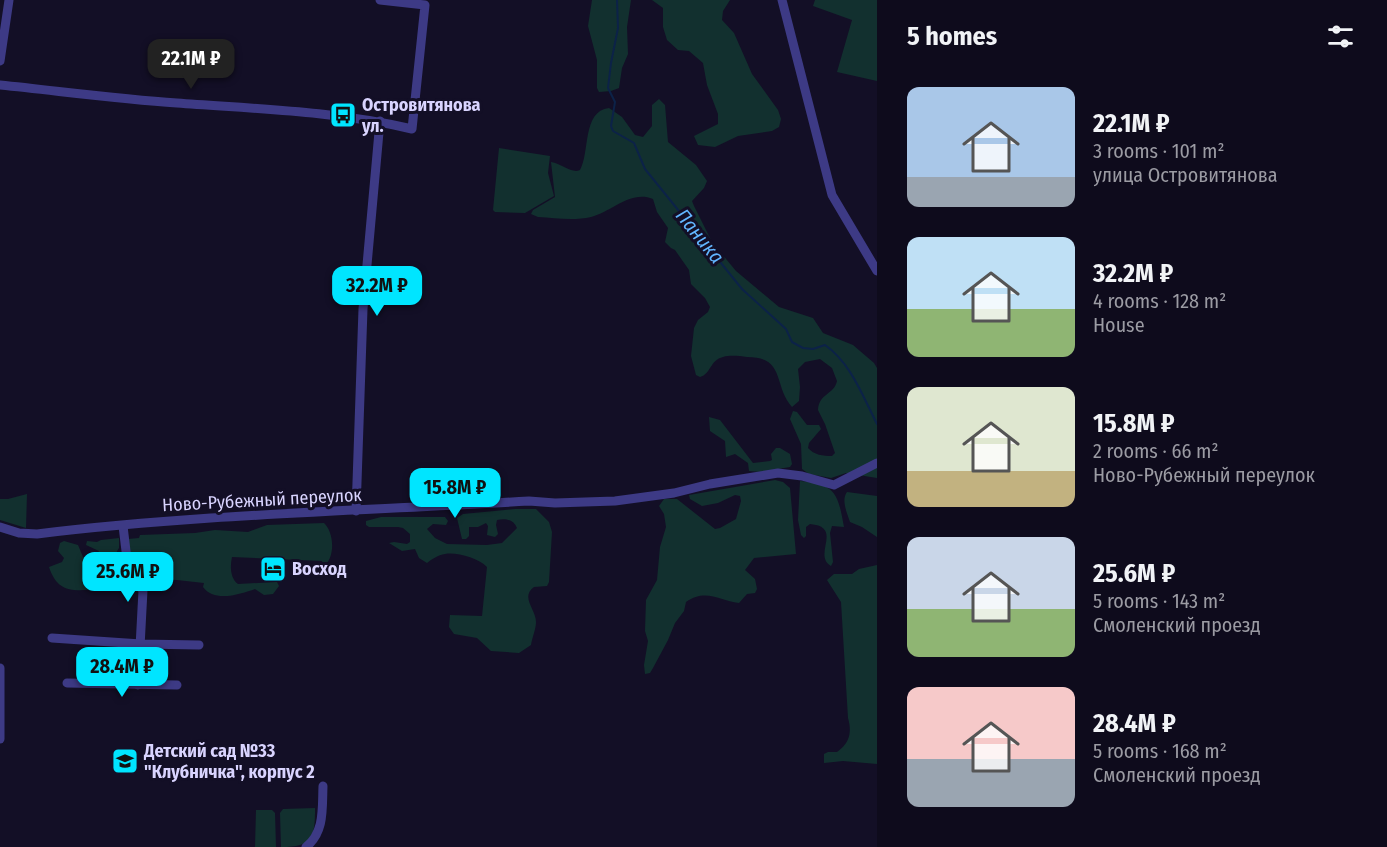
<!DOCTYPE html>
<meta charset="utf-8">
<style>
body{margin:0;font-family:"Fira Sans Condensed",sans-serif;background:#1c1929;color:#f1f3f6;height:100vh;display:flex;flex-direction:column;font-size:22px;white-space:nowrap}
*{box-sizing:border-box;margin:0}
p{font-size:20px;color:#9b9ba3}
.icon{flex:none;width:33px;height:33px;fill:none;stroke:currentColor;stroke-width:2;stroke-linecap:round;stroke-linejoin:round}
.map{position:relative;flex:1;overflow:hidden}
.drawer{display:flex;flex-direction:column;background:#0e0b1c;width:510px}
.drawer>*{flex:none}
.price{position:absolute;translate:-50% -51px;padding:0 14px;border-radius:12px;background:#00e5ff;color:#111;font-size:20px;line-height:39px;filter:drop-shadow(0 2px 3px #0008)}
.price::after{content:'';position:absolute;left:50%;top:36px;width:18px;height:14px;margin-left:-9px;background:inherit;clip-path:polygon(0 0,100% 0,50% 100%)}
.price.on{background:#222;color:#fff}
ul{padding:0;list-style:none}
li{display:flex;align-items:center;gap:18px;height:150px;padding:0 30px}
li span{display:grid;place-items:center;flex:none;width:168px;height:120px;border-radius:12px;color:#555}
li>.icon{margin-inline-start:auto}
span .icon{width:72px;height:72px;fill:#fffc;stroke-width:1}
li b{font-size:26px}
h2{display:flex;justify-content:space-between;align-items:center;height:72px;padding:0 30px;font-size:26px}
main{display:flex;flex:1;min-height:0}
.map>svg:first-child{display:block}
.green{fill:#12302f}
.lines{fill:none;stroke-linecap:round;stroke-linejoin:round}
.stream{stroke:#0c2248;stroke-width:2}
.minor{stroke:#3d3a85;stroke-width:9}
.labels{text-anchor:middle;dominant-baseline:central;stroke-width:6;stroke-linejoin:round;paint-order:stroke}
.poi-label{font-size:18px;font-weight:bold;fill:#d9d4ff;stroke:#130f26;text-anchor:start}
.street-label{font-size:18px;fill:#d9d4ff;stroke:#130f26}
.water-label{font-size:20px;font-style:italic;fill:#62b6ff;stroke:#130f26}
</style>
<main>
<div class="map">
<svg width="877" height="847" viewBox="0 0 877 847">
<rect width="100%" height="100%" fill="#130f26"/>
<g class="green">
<path d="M 592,0 L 631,0 L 627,27 L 628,54 L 622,68 L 619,88 L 611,91 L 599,92 L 597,88 L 597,60 L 588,26 Z"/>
<path d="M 652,0 L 730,0 L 723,11 L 722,20 L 734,33 L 752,74 L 778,110 L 781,119 L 779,127 L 772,131 L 738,136 L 715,147 L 698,145 L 694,136 L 718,124 L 718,114 L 707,85 L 703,63 L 689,51 L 678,50 L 667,40 L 663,27 L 663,8 Z"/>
<path d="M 815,0 L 877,0 L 877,81 L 837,72 L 852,20 L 813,6 Z"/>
<path d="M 659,99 L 665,105 L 668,142 L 696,165 L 707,181 L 704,188 L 692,201 L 694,206 L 712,242 L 736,271 L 779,307 L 813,318 L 823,333 L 853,345 L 874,363 L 877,368 L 877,478 L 846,473 L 831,478 L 809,474 L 802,469 L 801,444 L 790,419 L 793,411 L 797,412 L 807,425 L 819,425 L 821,429 L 809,443 L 808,448 C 814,455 823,456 832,456 L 835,453 L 825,424 L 818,410 C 819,393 834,395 837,381 L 832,368 L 820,359 L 805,362 L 798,369 L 800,387 L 799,401 L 792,407 C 773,386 786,357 747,357 C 739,356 730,355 723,357 C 710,360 711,374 700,377 L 696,375 L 691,356 L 694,328 L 698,320 L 708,312 L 710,307 L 705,298 L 691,284 L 689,270 L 675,250 L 671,248 L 665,242 L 668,228 L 657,212 L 653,199 C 630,190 612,212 591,217 C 574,221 555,218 538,217 L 531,214 L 533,210 L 555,197 L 551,162 C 562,164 572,174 580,170 C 590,153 582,111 609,108 L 622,117 L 635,135 L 643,137 L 652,126 L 652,105 Z"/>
<path d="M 499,148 L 550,156 L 548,173 L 554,196 L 525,213 L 495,212 L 493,210 Z"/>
<path d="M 709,417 L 720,420 L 753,463 L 770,461 L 772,460 L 771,454 L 776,448 L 780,448 L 790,454 L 792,464 L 790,467 L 761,472 L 749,471 L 748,463 L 735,454 L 726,457 L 725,441 L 710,431 Z"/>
<path d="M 775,480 L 783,482 L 790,488 L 796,554 L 754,558 L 745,570 L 755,579 L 757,589 L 755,593 L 747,594 L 739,603 C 720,601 706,588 686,602 L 684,611 L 675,623 L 668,640 L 653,668 L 650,673 L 645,674 L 644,665 L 648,641 L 645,631 L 646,600 L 657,580 L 660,547 L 666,527 L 664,514 L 659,506 L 664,499 L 677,499 L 715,529 L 720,528 L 736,519 L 741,501 L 740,496 L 735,495 L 718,503 L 702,506 L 690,499 L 689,495 Z"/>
<path d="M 800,481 C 836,484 838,494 844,527 L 832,526 L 830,533 L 833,562 L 831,566 C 812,555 844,527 810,524 L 806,527 L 806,536 L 804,538 L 801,535 L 798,520 Z"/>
<path d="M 847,492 L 877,496 L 877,537 L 862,527 L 850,522 C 847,513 841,500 847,492 Z"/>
<path d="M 27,494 L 26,528 L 0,520 L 0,499 L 8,499 Z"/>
<path d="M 515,509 L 536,509 L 549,522 L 552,532 L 549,582 L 547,586 L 534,587 C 520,597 536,609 536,622 C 536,629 532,638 531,645 L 519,653 L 491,651 L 477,638 L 454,634 L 449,627 L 450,615 L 482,616 L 487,567 C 478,558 457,552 445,554 C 438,555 432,559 427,563 L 419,558 L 415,549 L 402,551 L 389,543 L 394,542 L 407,544 L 410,542 L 410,534 L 403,528 L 398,527 L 369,527 L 366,525 L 366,521 L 381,517 L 445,517 L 448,521 L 446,525 L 433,524 L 427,529 L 435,538 L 447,544 L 487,545 L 502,543 L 517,528 C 514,520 506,518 497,520 L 496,525 L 498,534 L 495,537 L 487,535 L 488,526 L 486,523 L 478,527 L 469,527 L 469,536 L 466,539 L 462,539 L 457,518 L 463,514 Z"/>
<path d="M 324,523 C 334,532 336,558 323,567 L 322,561 L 232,557 C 230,566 230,578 238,584 L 277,582 L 279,586 L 273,594 L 264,595 L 255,589 C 241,594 214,603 203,587 L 204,583 C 183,581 162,575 143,585 L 131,574 L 128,539 L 139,538 L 140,535 L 195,533 L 215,530 L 248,532 L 267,525 Z"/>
<path d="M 119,538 L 119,548 C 114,554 117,559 119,566 L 110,582 L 102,585 L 99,589 C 74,591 58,594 49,567 L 62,562 L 64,558 L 58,551 L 60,543 L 64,541 L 78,545 L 86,564 L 91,564 L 99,551 L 86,545 L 87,541 L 97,542 L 101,540 Z"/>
<path d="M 877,565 L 877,764 L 843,761 L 824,763 L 824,754 L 828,752 L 837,752 C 850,743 852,732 848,718 L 841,602 L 827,580 L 834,574 L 852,574 L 859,569 Z"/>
<path d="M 315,808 C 315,837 313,847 281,847 L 280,813 L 283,809 Z"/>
<path d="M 256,810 L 272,810 L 275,813 L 276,847 L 255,847 Z"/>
</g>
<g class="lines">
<path class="stream" d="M 617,0 L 618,28 L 611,63 L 608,88 L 615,102 L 611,126 L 613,131 L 634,143 L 645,169 L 742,289 L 786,329 L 792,342 L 803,348 L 813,349 L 825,345 C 851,363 863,397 877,424"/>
<g class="minor">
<path d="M 782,0 L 832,195 L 877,271"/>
<path d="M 0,61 L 9,0"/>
<path d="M 0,85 C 59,91 118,99 177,103 C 255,109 335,111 412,129 L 425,5 L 380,0"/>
<path d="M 356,511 L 363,309 L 380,121"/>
<path d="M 123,526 L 129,576 L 143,590 L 138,685"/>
<path d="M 0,527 L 19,533 L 37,534 C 200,514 365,511 529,501 L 555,503 L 615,501 L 674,493 L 710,484 L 778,473 L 802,476 L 834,485 L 877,463"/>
<path d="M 52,638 L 141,644 L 199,645"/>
<path d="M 0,668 L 0,739"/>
<path d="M 67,683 L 177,685"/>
<path d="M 306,847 C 325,832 322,808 323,786"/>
</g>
</g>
<defs>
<symbol id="bus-square" viewBox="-11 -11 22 22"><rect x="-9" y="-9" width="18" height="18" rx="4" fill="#00e5ff" stroke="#130f26"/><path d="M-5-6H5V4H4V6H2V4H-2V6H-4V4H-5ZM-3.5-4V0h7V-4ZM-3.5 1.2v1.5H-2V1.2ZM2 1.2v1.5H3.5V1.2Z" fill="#111"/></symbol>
<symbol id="hotel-square" viewBox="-11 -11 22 22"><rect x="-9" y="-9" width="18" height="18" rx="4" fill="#00e5ff" stroke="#130f26"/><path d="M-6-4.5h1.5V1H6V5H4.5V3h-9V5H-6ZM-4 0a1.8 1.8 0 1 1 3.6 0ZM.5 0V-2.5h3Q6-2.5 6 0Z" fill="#111"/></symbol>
<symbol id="school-square" viewBox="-11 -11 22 22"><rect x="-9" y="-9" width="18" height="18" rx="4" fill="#00e5ff" stroke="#130f26"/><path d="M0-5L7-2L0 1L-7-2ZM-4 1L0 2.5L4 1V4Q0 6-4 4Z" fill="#111"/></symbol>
</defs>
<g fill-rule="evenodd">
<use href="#bus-square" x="328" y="100" width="30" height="30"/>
<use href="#hotel-square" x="258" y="554" width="30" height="30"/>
<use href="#school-square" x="110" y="746" width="30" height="30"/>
</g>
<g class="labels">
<g class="poi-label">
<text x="362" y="105">Островитянова<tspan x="362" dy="21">ул.</tspan></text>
<text x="292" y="569">Восход</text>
<text x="144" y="751">Детский сад №33<tspan x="144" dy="21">"Клубничка", корпус 2</tspan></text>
</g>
<g class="street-label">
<text transform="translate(262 500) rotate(-3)">Ново-Рубежный переулок</text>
</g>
<g class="water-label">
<text transform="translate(700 236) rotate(51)">Паника</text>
</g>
</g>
</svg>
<b class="price on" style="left:191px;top:90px">22.1M ₽</b>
<b class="price" style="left:377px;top:317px">32.2M ₽</b>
<b class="price" style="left:455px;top:519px">15.8M ₽</b>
<b class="price" style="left:128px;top:603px">25.6M ₽</b>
<b class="price" style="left:122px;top:698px">28.4M ₽</b>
</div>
<section class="drawer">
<h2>5 homes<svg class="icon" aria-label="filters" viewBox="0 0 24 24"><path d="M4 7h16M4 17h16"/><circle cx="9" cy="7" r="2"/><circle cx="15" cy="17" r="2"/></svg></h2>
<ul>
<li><span style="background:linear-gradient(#a9c7e8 75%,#9aa5b1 0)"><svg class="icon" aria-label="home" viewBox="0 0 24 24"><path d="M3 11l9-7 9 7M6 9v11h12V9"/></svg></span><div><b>22.1M ₽</b><p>3 rooms · 101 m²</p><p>улица Островитянова</p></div></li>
<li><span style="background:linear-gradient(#bfe0f5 60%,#8fb573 0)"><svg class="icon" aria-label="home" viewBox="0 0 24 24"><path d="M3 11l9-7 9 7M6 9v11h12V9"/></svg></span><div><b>32.2M ₽</b><p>4 rooms · 128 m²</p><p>House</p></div></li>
<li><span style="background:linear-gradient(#dfe7d0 70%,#c2b280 0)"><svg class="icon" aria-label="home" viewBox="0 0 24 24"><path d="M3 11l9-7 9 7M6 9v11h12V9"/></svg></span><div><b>15.8M ₽</b><p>2 rooms · 66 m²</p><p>Ново-Рубежный переулок</p></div></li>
<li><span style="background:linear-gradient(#c9d6e8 60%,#8fb573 0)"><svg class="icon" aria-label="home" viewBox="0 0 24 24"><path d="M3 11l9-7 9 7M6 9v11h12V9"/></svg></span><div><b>25.6M ₽</b><p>5 rooms · 143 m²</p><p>Смоленский проезд</p></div></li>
<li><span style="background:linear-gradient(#f6c9c9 60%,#9aa5b1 0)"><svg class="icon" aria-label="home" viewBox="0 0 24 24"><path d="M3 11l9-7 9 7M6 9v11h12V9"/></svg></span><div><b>28.4M ₽</b><p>5 rooms · 168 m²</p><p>Смоленский проезд</p></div></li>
</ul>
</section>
</main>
